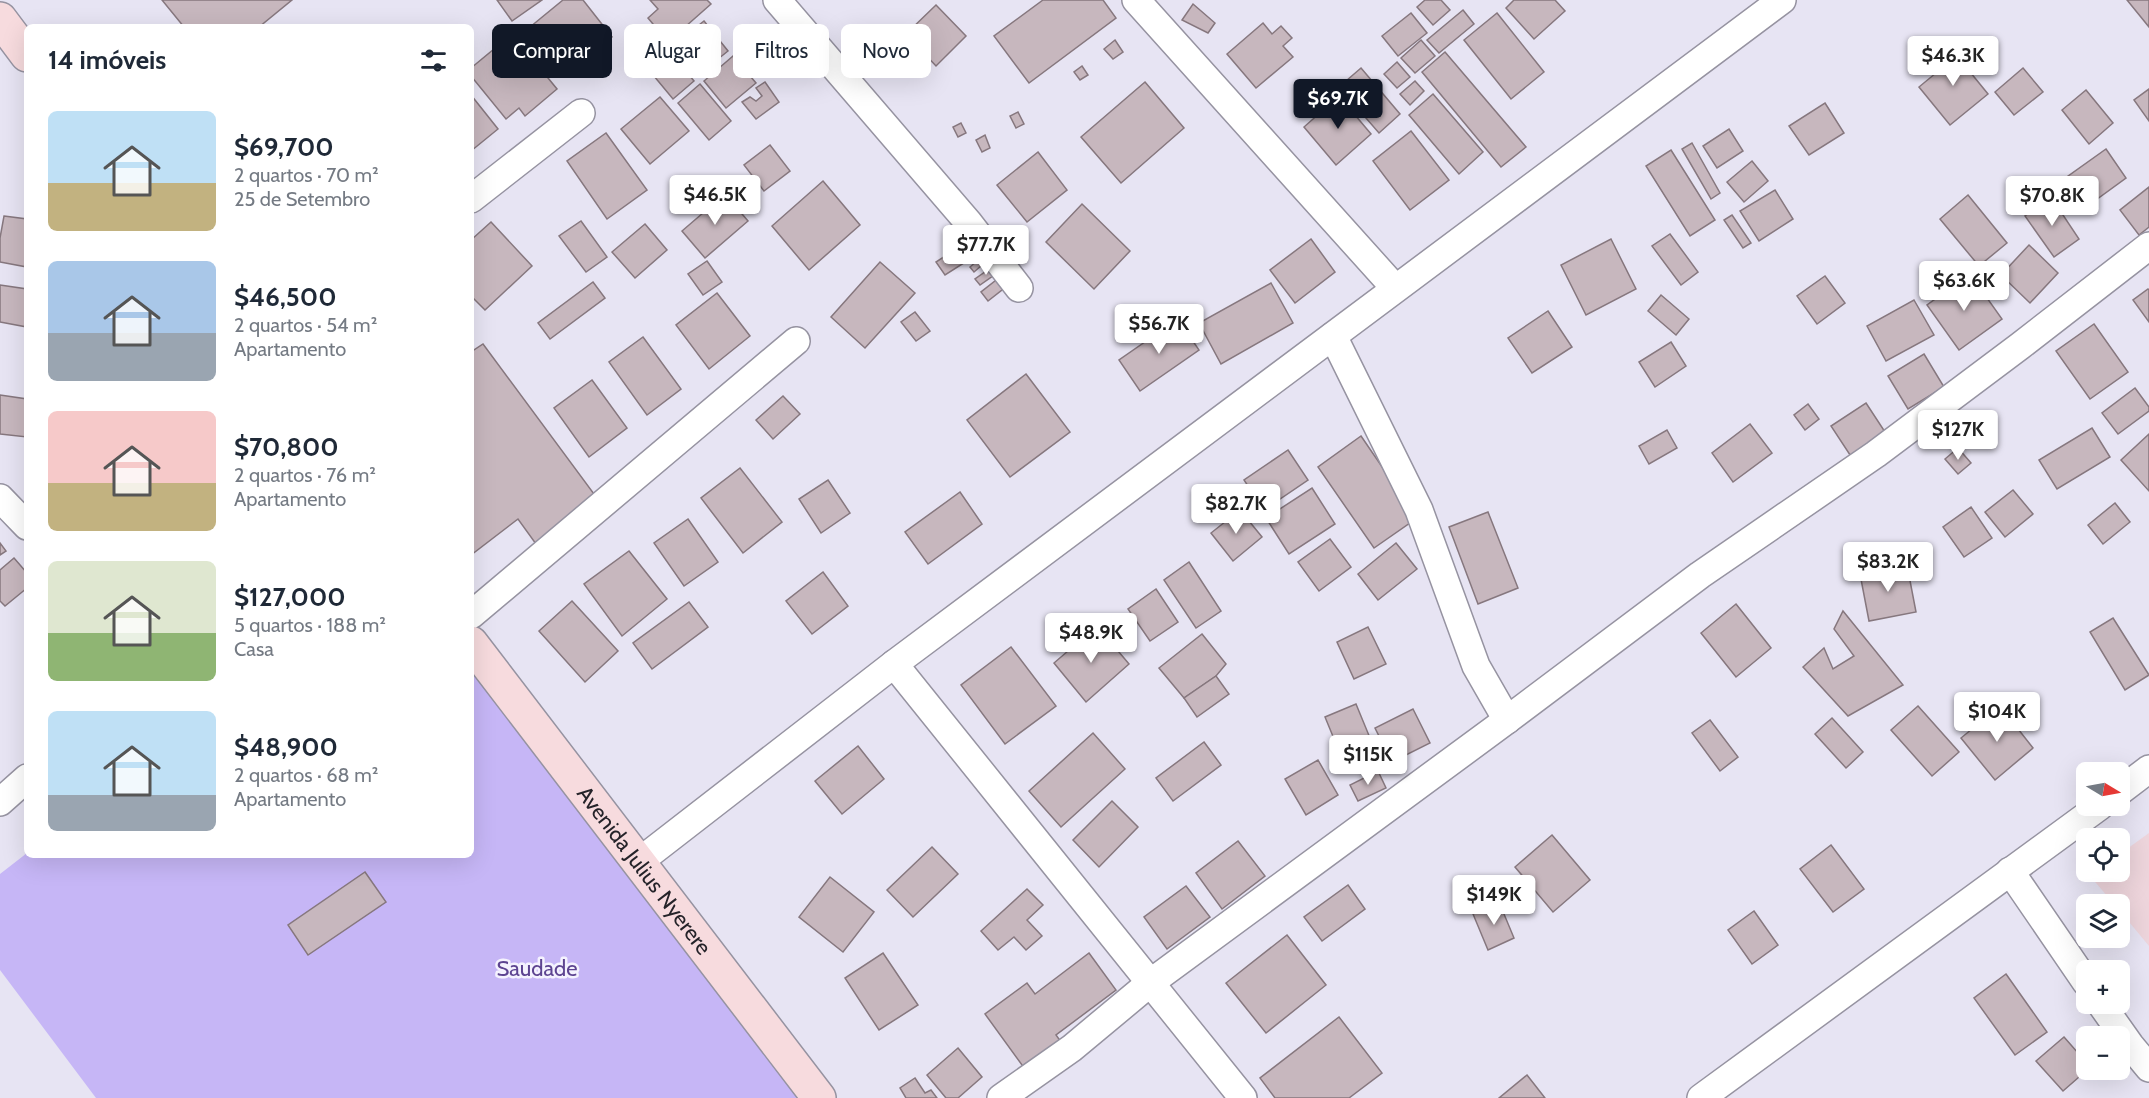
<!DOCTYPE html>
<html lang="pt">
<meta charset="utf-8">
<style>
body{margin:0;font-family:Cabin,sans-serif;background:#f6f6f7;color:#1f2937;height:100vh;display:flex;flex-direction:column;font-size:22px;white-space:nowrap}
*{box-sizing:border-box;margin:0}
p{font-size:20px;color:#747a83}
.icon{flex:none;width:33px;height:33px;fill:none;stroke:currentColor;stroke-width:2;stroke-linecap:round;stroke-linejoin:round}
.map{position:relative;flex:1;overflow:hidden}
.side{position:absolute;left:24px;top:24px;width:450px;height:834px;display:flex;flex-direction:column;background:#fff;border-radius:9px;box-shadow:0 6px 24px #0002}
.side>*{flex:none}
.banner{position:absolute;left:492px;top:24px;width:570px;height:54px;display:flex;gap:12px}
.needle{width:39px;rotate:100deg}
.tools{position:absolute;left:2076px;top:762px;display:grid;gap:12px}
.tools a{display:grid;place-items:center;width:54px;height:54px;border-radius:9px;background:#fff;box-shadow:0 6px 24px #0002;font-size:30px}
.price{position:absolute;translate:-50% -51px;padding:0 14px;border-radius:6px;background:#fff;color:#222;font-size:20px;line-height:39px;filter:drop-shadow(0 2px 3px #0008)}
.price::after{content:'';position:absolute;left:50%;top:36px;width:18px;height:14px;margin-left:-9px;background:inherit;clip-path:polygon(0 0,100% 0,50% 100%)}
.price.current{background:#111827;color:#fff}
ul{padding:0;list-style:none}
li{display:flex;align-items:center;gap:18px;height:150px;padding:0 24px}
li span{display:grid;place-items:center;flex:none;width:168px;height:120px;border-radius:9px;color:#555}
li>.icon{margin-inline-start:auto}
span .icon{width:72px;height:72px;fill:#fffc;stroke-width:1}
li b{font-size:26px}
h2{display:flex;justify-content:space-between;align-items:center;height:72px;padding:0 24px;font-size:26px}
.chip{padding:0 21px;border-radius:9px;background:#fff;box-shadow:0 6px 24px #0002;font-size:21px;line-height:54px}
.chip.current{background:#111827;color:#fff}
.map>svg:first-child{display:block}
.education{fill:#eed5dc}
.green{fill:#c6b6f6}
.building{fill:#c7b7be;stroke:#86777e;stroke-width:1.5}
.lines{fill:none;stroke-linecap:round;stroke-linejoin:round}
.street-casing{stroke:#9693a1;stroke-width:30}
.secondary-casing{stroke:#9693a1;stroke-width:36}
.street{stroke:#fff;stroke-width:27}
.secondary{stroke:#f7dbde;stroke-width:33}
.labels{text-anchor:middle;dominant-baseline:central;stroke-width:5;stroke-linejoin:round;paint-order:stroke}
.street-label{font-size:22px;fill:#252329;stroke:#f4f2fe}
.park-label{font-size:22px;fill:#5d4491;stroke:#f4f2fe}
</style>
<div class="map">
<svg width="2149" height="1098" viewBox="0 0 2149 1098">
<rect width="100%" height="100%" fill="#e7e4f3"/>
<path class="education" d="M 2149,833 L 2149,946 L 2120,911 L 2120,904 L 2114,904 L 2090,876 L 2096,872 L 2120,872 L 2120,854 Z"/>
<path class="green" d="M 471,669 L 804,1098 L 96,1098 L 0,970 L 0,874 L 27,853 L 27,855 L 471,855 Z"/>
<g class="building">
<path d="M 162,0 L 292,0 L 259,27 L 184,27 Z"/>
<path d="M 497,0 L 542,0 L 512,21 Z"/>
<path d="M 563,0 L 583,0 L 612,37 L 567,74 L 530,27 Z"/>
<path d="M 650,0 L 707,0 L 711,4 L 668,42 L 648,18 L 658,9 Z"/>
<path d="M 1043,0 L 1103,0 L 1116,18 L 1029,83 L 994,36 Z"/>
<path d="M 1425,0 L 1441,0 L 1450,10 L 1433,25 L 1417,7 Z"/>
<path d="M 1514,0 L 1555,0 L 1565,11 L 1534,39 L 1506,8 Z"/>
<path d="M 2127,0 L 2149,0 L 2149,27 Z"/>
<path d="M 1193,4 L 1215,23 L 1208,33 L 1182,20 Z"/>
<path d="M 936,5 L 966,36 L 936,66 L 906,34 Z"/>
<path d="M 1463,10 L 1474,24 L 1439,53 L 1427,40 Z"/>
<path d="M 1411,13 L 1427,33 L 1398,56 L 1382,36 Z"/>
<path d="M 1497,13 L 1544,72 L 1511,99 L 1464,40 Z"/>
<path d="M 704,21 L 728,51 L 697,76 L 674,45 Z"/>
<path d="M 1263,23 L 1272,34 L 1281,26 L 1292,38 L 1283,46 L 1293,57 L 1256,88 L 1227,54 Z"/>
<path d="M 512,34 L 557,89 L 525,116 L 519,108 L 506,119 L 471,76 L 471,68 Z"/>
<path d="M 1115,40 L 1123,52 L 1113,59 L 1104,49 Z"/>
<path d="M 1421,40 L 1435,56 L 1415,73 L 1401,58 Z"/>
<path d="M 1948,45 L 1988,94 L 1950,125 L 1919,87 L 1942,68 L 1933,57 Z"/>
<path d="M 665,46 L 694,81 L 673,99 L 644,64 Z"/>
<path d="M 1445,52 L 1526,147 L 1501,167 L 1422,72 Z"/>
<path d="M 733,56 L 756,83 L 726,108 L 704,81 Z"/>
<path d="M 1397,62 L 1410,77 L 1397,88 L 1384,74 Z"/>
<path d="M 1082,66 L 1088,75 L 1080,80 L 1074,72 Z"/>
<path d="M 1361,68 L 1400,114 L 1379,133 L 1339,87 Z"/>
<path d="M 2023,68 L 2043,92 L 2014,115 L 1995,92 Z"/>
<path d="M 1415,81 L 1424,91 L 1410,105 L 1400,94 Z"/>
<path d="M 765,82 L 779,102 L 756,119 L 742,102 L 750,97 L 756,101 L 762,96 L 756,88 Z"/>
<path d="M 1145,82 L 1184,128 L 1121,183 L 1081,137 Z"/>
<path d="M 700,84 L 731,121 L 709,140 L 678,103 Z"/>
<path d="M 2149,89 L 2149,121 L 2134,100 Z"/>
<path d="M 2086,90 L 2113,123 L 2089,144 L 2062,110 Z"/>
<path d="M 1433,94 L 1483,152 L 1459,174 L 1409,115 Z"/>
<path d="M 471,95 L 498,129 L 471,151 Z"/>
<path d="M 1339,96 L 1371,134 L 1336,165 L 1304,127 Z"/>
<path d="M 660,97 L 689,131 L 650,164 L 621,129 Z"/>
<path d="M 1825,103 L 1844,133 L 1809,155 L 1789,126 Z"/>
<path d="M 1018,112 L 1024,124 L 1016,128 L 1010,116 Z"/>
<path d="M 961,123 L 966,133 L 958,137 L 953,127 Z"/>
<path d="M 1729,129 L 1743,151 L 1717,168 L 1703,146 Z"/>
<path d="M 1411,131 L 1449,180 L 1410,210 L 1373,161 Z"/>
<path d="M 606,133 L 647,190 L 607,219 L 567,161 Z"/>
<path d="M 985,135 L 990,148 L 982,152 L 976,140 Z"/>
<path d="M 1692,143 L 1720,193 L 1711,199 L 1682,149 Z"/>
<path d="M 770,145 L 790,171 L 764,191 L 744,165 Z"/>
<path d="M 2106,149 L 2126,178 L 2078,213 L 2057,184 Z"/>
<path d="M 1671,150 L 1715,220 L 1690,236 L 1646,166 Z"/>
<path d="M 1038,152 L 1067,190 L 1027,222 L 997,185 Z"/>
<path d="M 1752,161 L 1768,181 L 1744,202 L 1727,182 Z"/>
<path d="M 823,181 L 860,225 L 809,270 L 772,226 Z"/>
<path d="M 2149,187 L 2149,227 L 2139,235 L 2120,210 Z"/>
<path d="M 1775,190 L 1793,219 L 1759,241 L 1740,211 Z"/>
<path d="M 725,194 L 748,221 L 705,258 L 682,231 Z"/>
<path d="M 1968,195 L 2007,243 L 1979,266 L 1940,219 Z"/>
<path d="M 2051,197 L 2079,239 L 2054,257 L 2025,216 Z"/>
<path d="M 1082,204 L 1130,251 L 1094,289 L 1046,242 Z"/>
<path d="M 1732,215 L 1751,243 L 1743,248 L 1724,220 Z"/>
<path d="M 4,216 L 27,219 L 27,267 L 0,262 L 0,238 Z"/>
<path d="M 581,221 L 607,257 L 586,272 L 559,236 Z"/>
<path d="M 491,222 L 532,266 L 485,310 L 471,296 L 471,240 Z"/>
<path d="M 645,224 L 667,250 L 635,278 L 612,252 Z"/>
<path d="M 1670,234 L 1698,272 L 1681,285 L 1652,246 Z"/>
<path d="M 1311,239 L 1335,272 L 1295,303 L 1270,270 Z"/>
<path d="M 1611,239 L 1636,289 L 1586,315 L 1561,265 Z"/>
<path d="M 2029,245 L 2058,273 L 2030,303 L 2001,275 Z"/>
<path d="M 959,247 L 967,261 L 945,275 L 936,262 Z"/>
<path d="M 984,255 L 988,260 L 974,272 L 970,267 Z"/>
<path d="M 707,261 L 722,282 L 703,295 L 688,274 Z"/>
<path d="M 880,262 L 915,293 L 865,348 L 831,317 Z"/>
<path d="M 992,267 L 997,273 L 980,285 L 975,279 Z"/>
<path d="M 1970,274 L 2002,319 L 1959,350 L 1927,305 Z"/>
<path d="M 1825,276 L 1845,303 L 1817,324 L 1797,296 Z"/>
<path d="M 1000,277 L 1007,286 L 988,301 L 981,292 Z"/>
<path d="M 593,282 L 605,298 L 550,339 L 538,323 Z"/>
<path d="M 1271,283 L 1293,323 L 1221,364 L 1199,323 Z"/>
<path d="M 0,285 L 27,289 L 27,327 L 0,322 Z"/>
<path d="M 2148,289 L 2149,290 L 2149,322 L 2133,300 Z"/>
<path d="M 717,293 L 750,336 L 709,369 L 676,325 Z"/>
<path d="M 1661,295 L 1689,319 L 1676,335 L 1648,311 Z"/>
<path d="M 1914,300 L 1934,335 L 1886,361 L 1867,326 Z"/>
<path d="M 1548,311 L 1572,347 L 1532,373 L 1508,338 Z"/>
<path d="M 915,312 L 930,331 L 916,341 L 901,322 Z"/>
<path d="M 1178,319 L 1199,350 L 1140,391 L 1119,360 Z"/>
<path d="M 2094,324 L 2128,372 L 2090,399 L 2056,351 Z"/>
<path d="M 643,337 L 681,389 L 647,415 L 609,362 Z"/>
<path d="M 1671,342 L 1686,366 L 1655,387 L 1639,362 Z"/>
<path d="M 483,344 L 597,498 L 536,544 L 518,519 L 471,555 L 471,352 Z"/>
<path d="M 1924,354 L 1944,387 L 1908,409 L 1888,376 Z"/>
<path d="M 1026,374 L 1070,432 L 1010,477 L 967,420 Z"/>
<path d="M 592,380 L 627,428 L 589,457 L 554,408 Z"/>
<path d="M 2135,388 L 2149,407 L 2149,411 L 2118,434 L 2102,413 Z"/>
<path d="M 0,395 L 27,399 L 27,437 L 0,434 Z"/>
<path d="M 783,396 L 800,414 L 773,439 L 756,420 Z"/>
<path d="M 1866,403 L 1889,438 L 1854,461 L 1831,426 Z"/>
<path d="M 1808,404 L 1819,419 L 1805,430 L 1794,415 Z"/>
<path d="M 1750,424 L 1772,453 L 1733,482 L 1712,453 Z"/>
<path d="M 2092,428 L 2110,457 L 2057,489 L 2039,460 Z"/>
<path d="M 1667,430 L 1677,448 L 1649,464 L 1639,446 Z"/>
<path d="M 2149,434 L 2149,491 L 2121,460 Z"/>
<path d="M 1361,436 L 1417,518 L 1374,548 L 1318,467 Z"/>
<path d="M 1958,448 L 1971,463 L 1958,474 L 1945,459 Z"/>
<path d="M 1288,450 L 1308,480 L 1264,510 L 1244,480 Z"/>
<path d="M 740,468 L 782,522 L 743,553 L 701,498 Z"/>
<path d="M 828,480 L 850,513 L 821,533 L 799,499 Z"/>
<path d="M 1312,488 L 1335,524 L 1289,554 L 1266,518 Z"/>
<path d="M 2013,490 L 2033,514 L 2005,537 L 1985,512 Z"/>
<path d="M 960,492 L 982,524 L 928,564 L 905,532 Z"/>
<path d="M 2115,503 L 2130,522 L 2103,544 L 2088,525 Z"/>
<path d="M 1971,507 L 1992,538 L 1964,557 L 1943,527 Z"/>
<path d="M 1240,510 L 1262,537 L 1233,561 L 1211,533 Z"/>
<path d="M 1488,512 L 1518,588 L 1478,604 L 1449,527 Z"/>
<path d="M 688,519 L 718,562 L 684,586 L 654,543 Z"/>
<path d="M 1330,539 L 1351,567 L 1319,591 L 1298,562 Z"/>
<path d="M 0,543 L 6,551 L 0,555 Z"/>
<path d="M 1396,543 L 1417,569 L 1378,600 L 1358,574 Z"/>
<path d="M 629,551 L 667,599 L 622,636 L 584,584 Z"/>
<path d="M 14,558 L 27,573 L 27,588 L 5,606 L 0,601 L 0,570 Z"/>
<path d="M 1189,562 L 1221,611 L 1196,628 L 1164,580 Z"/>
<path d="M 1907,565 L 1916,612 L 1869,621 L 1860,574 Z"/>
<path d="M 823,572 L 848,606 L 812,634 L 786,601 Z"/>
<path d="M 1156,589 L 1178,622 L 1150,641 L 1128,609 Z"/>
<path d="M 572,601 L 618,651 L 585,682 L 539,631 Z"/>
<path d="M 689,602 L 708,627 L 652,669 L 633,643 Z"/>
<path d="M 1736,604 L 1771,648 L 1736,677 L 1701,633 Z"/>
<path d="M 1843,611 L 1903,685 L 1848,716 L 1803,667 L 1824,648 L 1833,669 L 1854,656 L 1834,629 Z"/>
<path d="M 2113,618 L 2149,675 L 2125,690 L 2090,632 Z"/>
<path d="M 1097,626 L 1129,664 L 1086,702 L 1054,663 Z"/>
<path d="M 1368,627 L 1386,664 L 1354,679 L 1337,642 Z"/>
<path d="M 1202,634 L 1226,664 L 1216,676 L 1184,698 L 1159,668 Z"/>
<path d="M 1011,647 L 1056,706 L 1005,744 L 961,685 Z"/>
<path d="M 1216,676 L 1229,694 L 1197,717 L 1184,698 Z"/>
<path d="M 1356,704 L 1377,755 L 1346,768 L 1325,717 Z"/>
<path d="M 1918,706 L 1959,752 L 1932,776 L 1891,730 Z"/>
<path d="M 2000,706 L 2033,748 L 1995,780 L 1961,738 Z"/>
<path d="M 1413,709 L 1430,743 L 1392,762 L 1375,728 Z"/>
<path d="M 1832,718 L 1863,752 L 1846,768 L 1815,734 Z"/>
<path d="M 1710,720 L 1738,757 L 1720,771 L 1692,733 Z"/>
<path d="M 1093,733 L 1125,769 L 1061,827 L 1029,791 Z"/>
<path d="M 1204,742 L 1221,765 L 1173,801 L 1156,778 Z"/>
<path d="M 858,746 L 884,779 L 842,814 L 815,781 Z"/>
<path d="M 1318,760 L 1338,795 L 1306,815 L 1285,779 Z"/>
<path d="M 1378,771 L 1386,788 L 1358,801 L 1350,785 Z"/>
<path d="M 1112,801 L 1138,827 L 1099,867 L 1073,840 Z"/>
<path d="M 1552,835 L 1590,880 L 1553,912 L 1515,867 Z"/>
<path d="M 1238,841 L 1265,876 L 1222,909 L 1196,873 Z"/>
<path d="M 1831,845 L 1864,889 L 1833,912 L 1800,869 Z"/>
<path d="M 932,847 L 958,874 L 913,917 L 887,890 Z"/>
<path d="M 365,872 L 386,902 L 308,955 L 288,925 Z"/>
<path d="M 830,877 L 874,912 L 843,952 L 799,917 Z"/>
<path d="M 1348,885 L 1365,909 L 1322,941 L 1304,917 Z"/>
<path d="M 1186,886 L 1210,917 L 1167,949 L 1144,917 Z"/>
<path d="M 1027,889 L 1043,905 L 1027,920 L 1042,936 L 1026,950 L 1014,937 L 998,950 L 981,931 Z"/>
<path d="M 1499,902 L 1514,938 L 1488,950 L 1473,914 Z"/>
<path d="M 1754,911 L 1778,945 L 1752,964 L 1728,930 Z"/>
<path d="M 1287,935 L 1326,985 L 1266,1033 L 1226,983 Z"/>
<path d="M 883,953 L 918,1005 L 879,1030 L 845,978 Z"/>
<path d="M 1089,953 L 1116,990 L 1056,1035 L 1066,1049 L 1030,1076 L 985,1014 L 1027,983 L 1035,994 Z"/>
<path d="M 2006,974 L 2047,1032 L 2015,1055 L 1974,998 Z"/>
<path d="M 1339,1017 L 1382,1073 L 1349,1098 L 1275,1098 L 1260,1078 Z"/>
<path d="M 2064,1037 L 2086,1062 L 2087,1070 L 2063,1091 L 2036,1061 Z"/>
<path d="M 958,1048 L 982,1077 L 958,1098 L 946,1098 L 927,1075 Z"/>
<path d="M 1527,1075 L 1545,1098 L 1499,1098 Z"/>
<path d="M 915,1078 L 925,1093 L 931,1090 L 937,1098 L 906,1098 L 900,1088 Z"/>
</g>
<g class="lines">
<defs>
<g id="street">
<path d="M 777,0 L 968,222 L 1019,288"/>
<path d="M 1136,0 L 1395,288"/>
<path d="M 471,199 L 581,113"/>
<path d="M 1333,336 L 1419,510 L 1476,666 L 1507,720"/>
<path d="M 0,498 L 27,526"/>
<path d="M 471,615 L 796,341"/>
<path d="M 894,664 L 1243,1098"/>
<path d="M 2120,791 L 2149,769"/>
<path d="M 0,802 L 27,778"/>
<path d="M 640,861 L 894,664 L 1782,0"/>
<path d="M 2010,871 L 2086,982"/>
<path d="M 2101,1004 L 2130,1045 L 2149,1068"/>
<path d="M 1001,1098 L 1072,1048 L 1150,983 L 1507,720 L 1700,575 L 1876,454 L 2020,346 L 2149,246"/>
<path d="M 1701,1098 L 2100,806"/>
</g>
<g id="secondary">
<path d="M 0,19 L 27,55"/>
<path id="s1" d="M 471,643 L 819,1098"/>
</g>
</defs>
<use href="#street" class="street-casing"/>
<use href="#secondary" class="secondary-casing"/>
<use href="#street" class="street"/>
<use href="#secondary" class="secondary"/>
</g>
<g class="labels">
<g class="street-label">
<text stroke="none"><textPath href="#s1" startOffset="286">Avenida Julius Nyerere</textPath></text>
</g>
<g class="park-label">
<text x="537" y="968">Saudade</text>
</g>
</g>
</svg>
<div class="tools">
<a><svg class="needle" viewBox="-14 -14 28 28"><path d="M0-13l5 13h-10z" fill="#e53935"/><path d="M0 13l5-13h-10z" fill="#747a83"/></svg></a>
<a><svg class="icon" aria-label="locate" viewBox="0 0 24 24"><circle cx="12" cy="12" r="6"/><path d="M12 2v4M12 18v4M2 12h4M18 12h4"/></svg></a>
<a><svg class="icon" aria-label="layers" viewBox="0 0 24 24"><path d="M12 4l9 5-9 5-9-5zM3 14l9 5 9-5"/></svg></a>
<a>+</a>
<a>−</a>
</div>
<b class="price" style="left:1953px;top:87px">$46.3K</b>
<b class="price current" style="left:1338px;top:130px">$69.7K</b>
<b class="price" style="left:715px;top:226px">$46.5K</b>
<b class="price" style="left:2052px;top:227px">$70.8K</b>
<b class="price" style="left:986px;top:276px">$77.7K</b>
<b class="price" style="left:1964px;top:312px">$63.6K</b>
<b class="price" style="left:1159px;top:355px">$56.7K</b>
<b class="price" style="left:1958px;top:461px">$127K</b>
<b class="price" style="left:1236px;top:535px">$82.7K</b>
<b class="price" style="left:1888px;top:593px">$83.2K</b>
<b class="price" style="left:1091px;top:664px">$48.9K</b>
<b class="price" style="left:1997px;top:743px">$104K</b>
<b class="price" style="left:1368px;top:786px">$115K</b>
<b class="price" style="left:1494px;top:926px">$149K</b>
<div class="banner">
<a class="chip current">Comprar</a>
<a class="chip">Alugar</a>
<a class="chip">Filtros</a>
<a class="chip">Novo</a>
</div>
<section class="side">
<h2>14 imóveis<svg class="icon" aria-label="filters" viewBox="0 0 24 24"><path d="M4 7h16M4 17h16"/><circle cx="9" cy="7" r="2"/><circle cx="15" cy="17" r="2"/></svg></h2>
<ul>
<li><span style="background:linear-gradient(#bfe0f5 60%,#c2b280 0)"><svg class="icon" aria-label="home" viewBox="0 0 24 24"><path d="M3 11l9-7 9 7M6 9v11h12V9"/></svg></span><div><b>$69,700</b><p>2 quartos · 70 m²</p><p>25 de Setembro</p></div></li>
<li><span style="background:linear-gradient(#a9c7e8 60%,#9aa5b1 0)"><svg class="icon" aria-label="home" viewBox="0 0 24 24"><path d="M3 11l9-7 9 7M6 9v11h12V9"/></svg></span><div><b>$46,500</b><p>2 quartos · 54 m²</p><p>Apartamento</p></div></li>
<li><span style="background:linear-gradient(#f6c9c9 60%,#c2b280 0)"><svg class="icon" aria-label="home" viewBox="0 0 24 24"><path d="M3 11l9-7 9 7M6 9v11h12V9"/></svg></span><div><b>$70,800</b><p>2 quartos · 76 m²</p><p>Apartamento</p></div></li>
<li><span style="background:linear-gradient(#dfe7d0 60%,#8fb573 0)"><svg class="icon" aria-label="home" viewBox="0 0 24 24"><path d="M3 11l9-7 9 7M6 9v11h12V9"/></svg></span><div><b>$127,000</b><p>5 quartos · 188 m²</p><p>Casa</p></div></li>
<li><span style="background:linear-gradient(#bfe0f5 70%,#9aa5b1 0)"><svg class="icon" aria-label="home" viewBox="0 0 24 24"><path d="M3 11l9-7 9 7M6 9v11h12V9"/></svg></span><div><b>$48,900</b><p>2 quartos · 68 m²</p><p>Apartamento</p></div></li>
</ul>
</section>
</div>
